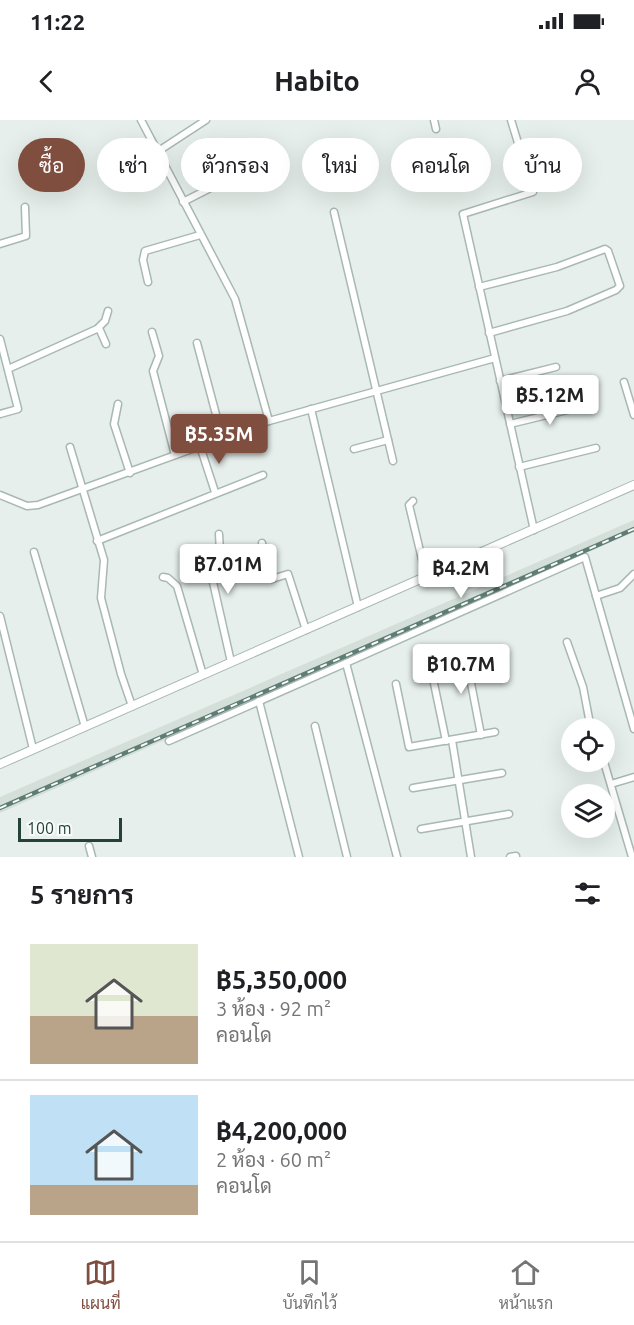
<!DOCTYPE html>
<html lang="th">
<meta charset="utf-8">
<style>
body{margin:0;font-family:Ubuntu,Sarabun,sans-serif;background:#f6f6f6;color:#202124;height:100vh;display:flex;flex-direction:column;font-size:22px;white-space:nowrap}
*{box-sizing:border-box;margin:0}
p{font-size:20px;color:#757577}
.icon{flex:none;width:33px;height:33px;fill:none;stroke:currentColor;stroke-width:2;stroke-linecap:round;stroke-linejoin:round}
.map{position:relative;height:737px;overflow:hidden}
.drawer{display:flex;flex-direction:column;background:#fff;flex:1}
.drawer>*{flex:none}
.banner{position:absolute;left:18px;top:18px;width:598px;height:54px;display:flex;gap:12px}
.tools{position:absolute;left:561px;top:598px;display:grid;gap:12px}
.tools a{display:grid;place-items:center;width:54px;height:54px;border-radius:50%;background:#fff;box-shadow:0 6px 24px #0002;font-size:30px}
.scale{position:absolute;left:18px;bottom:15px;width:104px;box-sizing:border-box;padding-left:6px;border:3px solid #24423a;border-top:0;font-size:16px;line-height:21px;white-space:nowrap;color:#24423a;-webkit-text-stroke:4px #f7fbf9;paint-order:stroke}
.price{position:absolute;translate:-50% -51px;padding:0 14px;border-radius:6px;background:#fff;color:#222;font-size:20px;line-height:39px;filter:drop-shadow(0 2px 3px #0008)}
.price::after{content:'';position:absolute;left:50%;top:36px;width:18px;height:14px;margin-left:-9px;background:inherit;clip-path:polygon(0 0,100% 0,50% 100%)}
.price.active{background:#7f4e3f;color:#fff}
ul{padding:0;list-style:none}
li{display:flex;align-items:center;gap:18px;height:150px;padding:0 30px}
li+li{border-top:2px solid #e0e0e0}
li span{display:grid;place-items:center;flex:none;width:168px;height:120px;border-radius:0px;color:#555}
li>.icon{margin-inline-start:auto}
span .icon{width:72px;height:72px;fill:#fffc;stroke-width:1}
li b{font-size:26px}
h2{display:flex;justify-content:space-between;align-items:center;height:72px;padding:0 30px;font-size:26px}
.pill{padding:0 21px;border-radius:27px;background:#fff;box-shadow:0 6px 24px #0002;font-size:21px;line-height:54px}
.pill.active{background:#7f4e3f;color:#fff}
.status{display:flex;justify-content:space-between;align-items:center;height:42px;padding:0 30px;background:#fff;direction:ltr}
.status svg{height:16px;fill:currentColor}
header{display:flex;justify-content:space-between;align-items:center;height:78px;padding:0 30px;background:#fff;font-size:27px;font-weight:600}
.menu{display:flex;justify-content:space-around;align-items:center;height:84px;border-top:2px solid #e0e0e0;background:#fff;font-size:16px;color:#757577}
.menu a{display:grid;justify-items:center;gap:3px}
.menu .active{color:#7f4e3f}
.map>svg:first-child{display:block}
.built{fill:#d4dfda}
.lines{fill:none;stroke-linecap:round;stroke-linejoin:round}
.minor-casing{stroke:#a8b8b2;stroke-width:9}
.tertiary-casing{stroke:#a8b8b2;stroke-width:10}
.minor{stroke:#fff;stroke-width:6}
.tertiary{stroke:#fff;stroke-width:8}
.rail-casing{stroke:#5f7d75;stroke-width:4.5}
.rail{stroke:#f7fbf9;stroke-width:2;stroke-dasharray:7;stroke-linecap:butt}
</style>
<div class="status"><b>11:22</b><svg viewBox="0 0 49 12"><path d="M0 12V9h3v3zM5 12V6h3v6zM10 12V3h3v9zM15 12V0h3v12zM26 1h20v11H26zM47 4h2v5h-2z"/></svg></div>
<header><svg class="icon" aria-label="back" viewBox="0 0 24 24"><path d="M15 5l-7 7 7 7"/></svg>Habito<svg class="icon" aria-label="person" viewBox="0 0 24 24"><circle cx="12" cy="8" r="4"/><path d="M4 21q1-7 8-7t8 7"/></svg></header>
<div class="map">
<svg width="634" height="737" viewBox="0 0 634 737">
<rect width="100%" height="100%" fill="#e6efeb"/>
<path class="built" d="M 634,400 L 634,412 L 0,693 L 0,677 Z"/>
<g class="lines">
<defs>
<g id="minor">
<path d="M 141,0 L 235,179 L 269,301"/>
<path d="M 434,0 L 436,9"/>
<path d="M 511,0 L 533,72 L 463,94 L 534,410"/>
<path d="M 157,32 L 206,0"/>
<path d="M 183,82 L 267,39"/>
<path d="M 334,92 L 393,341"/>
<path d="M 0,124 L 26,116 L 25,87"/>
<path d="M 148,162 L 143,140 L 145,131 L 200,115"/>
<path d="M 479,167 L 557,147 L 605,129 L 608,131 L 620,166 L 616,170 L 567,191 L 489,213"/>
<path d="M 98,208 L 105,201 L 108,191"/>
<path d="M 152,212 L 159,236 L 153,251 L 175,335"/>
<path d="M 0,219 L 18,289 L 0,294"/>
<path d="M 197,223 L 222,317"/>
<path d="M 8,249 L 99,208 L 106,224"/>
<path d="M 500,261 L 556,247"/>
<path d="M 624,262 L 634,295"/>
<path d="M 118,284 L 114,304 L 130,353"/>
<path d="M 311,289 L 358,487"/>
<path d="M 510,304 L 584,286"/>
<path d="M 200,326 L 215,372"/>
<path d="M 70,327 L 104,440 L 101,478 L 121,554 L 132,586"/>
<path d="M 354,329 L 388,320"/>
<path d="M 519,347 L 596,328"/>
<path d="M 0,375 L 27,386 L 38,385 L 269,301 L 495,238"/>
<path d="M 413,381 L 409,385 L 426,456"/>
<path d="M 219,414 L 220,432 L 211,441 L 210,449 L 231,542"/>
<path d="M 97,421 L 263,355"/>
<path d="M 262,423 L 272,459 L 288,454 L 306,510"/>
<path d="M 34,432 L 85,607"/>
<path d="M 163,457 L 168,458 L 177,466 L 203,555"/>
<path d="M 596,476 L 620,468 L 634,454"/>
<path d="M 0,496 L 33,629"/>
<path d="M 567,522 L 583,567 L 591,609"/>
<path d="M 465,532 L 481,615"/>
<path d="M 346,543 L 585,437 L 634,609"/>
<path d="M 431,549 L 446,621"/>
<path d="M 396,564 L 409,627 L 495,612"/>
<path d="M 259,581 L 299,737"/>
<path d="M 315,606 L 347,737"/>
<path d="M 452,620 L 471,737"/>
<path d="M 169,621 L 346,543 L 397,737"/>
<path d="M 604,642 L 632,737"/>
<path d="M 611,664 L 634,657"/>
<path d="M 413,668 L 502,653"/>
<path d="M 421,709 L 509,694"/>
<path d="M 89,726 L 92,737"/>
<path d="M 510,737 L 516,736"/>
</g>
<path id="tertiary" d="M 0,644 L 634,365"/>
</defs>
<use href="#minor" class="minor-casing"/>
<use href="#tertiary" class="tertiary-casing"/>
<use href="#minor" class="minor"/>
<use href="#tertiary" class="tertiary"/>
<defs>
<path id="rail" d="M 0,688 L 634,409"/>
</defs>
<use href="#rail" class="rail-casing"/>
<use href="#rail" class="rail"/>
</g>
</svg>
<div class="tools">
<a><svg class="icon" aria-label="locate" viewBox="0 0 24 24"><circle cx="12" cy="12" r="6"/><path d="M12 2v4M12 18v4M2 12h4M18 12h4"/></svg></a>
<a><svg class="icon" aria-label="layers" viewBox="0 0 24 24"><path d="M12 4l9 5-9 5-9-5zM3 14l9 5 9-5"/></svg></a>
</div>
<div class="scale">100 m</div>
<b class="price" style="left:550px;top:306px">฿5.12M</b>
<b class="price active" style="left:219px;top:345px">฿5.35M</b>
<b class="price" style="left:228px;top:475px">฿7.01M</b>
<b class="price" style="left:461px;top:479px">฿4.2M</b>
<b class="price" style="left:461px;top:575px">฿10.7M</b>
<div class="banner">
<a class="pill active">ซื้อ</a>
<a class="pill">เช่า</a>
<a class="pill">ตัวกรอง</a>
<a class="pill">ใหม่</a>
<a class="pill">คอนโด</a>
<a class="pill">บ้าน</a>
</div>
</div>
<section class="drawer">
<h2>5 รายการ<svg class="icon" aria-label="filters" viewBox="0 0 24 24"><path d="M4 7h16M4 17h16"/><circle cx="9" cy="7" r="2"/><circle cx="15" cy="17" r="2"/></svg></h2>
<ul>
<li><span style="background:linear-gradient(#dfe7d0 60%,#b9a48a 0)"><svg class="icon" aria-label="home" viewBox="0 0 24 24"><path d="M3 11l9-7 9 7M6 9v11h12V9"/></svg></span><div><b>฿5,350,000</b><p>3 ห้อง · 92 m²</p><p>คอนโด</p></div></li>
<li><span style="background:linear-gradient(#bfe0f5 75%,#b9a48a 0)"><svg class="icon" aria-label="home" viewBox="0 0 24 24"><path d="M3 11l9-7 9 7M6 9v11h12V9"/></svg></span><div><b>฿4,200,000</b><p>2 ห้อง · 60 m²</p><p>คอนโด</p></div></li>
</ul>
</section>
<nav class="menu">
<a class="active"><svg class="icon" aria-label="map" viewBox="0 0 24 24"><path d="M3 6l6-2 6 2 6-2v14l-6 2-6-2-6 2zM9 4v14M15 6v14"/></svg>แผนที่</a>
<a><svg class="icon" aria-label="saved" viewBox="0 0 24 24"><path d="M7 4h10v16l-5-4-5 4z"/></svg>บันทึกไว้</a>
<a><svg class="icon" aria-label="home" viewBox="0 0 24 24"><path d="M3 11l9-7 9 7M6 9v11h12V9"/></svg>หน้าแรก</a>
</nav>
